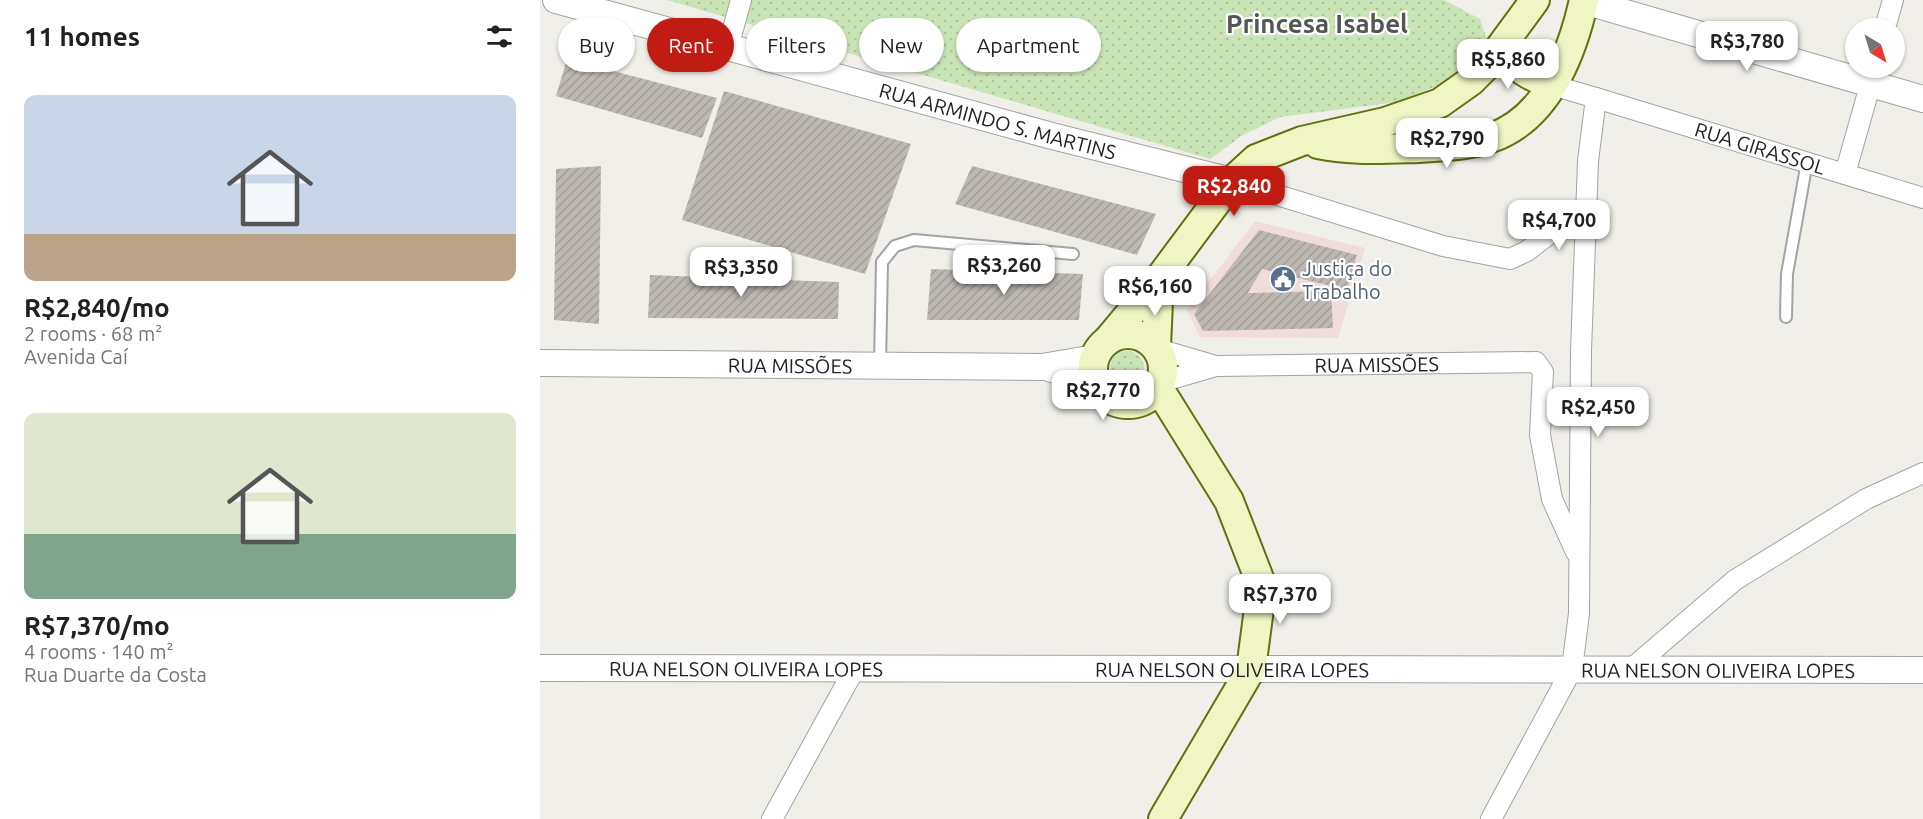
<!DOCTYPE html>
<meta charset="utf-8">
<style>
body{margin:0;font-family:Ubuntu,sans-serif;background:#f6f6f6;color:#202124;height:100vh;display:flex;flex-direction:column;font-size:22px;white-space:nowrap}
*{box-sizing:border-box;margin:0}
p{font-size:20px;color:#757577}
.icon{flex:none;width:33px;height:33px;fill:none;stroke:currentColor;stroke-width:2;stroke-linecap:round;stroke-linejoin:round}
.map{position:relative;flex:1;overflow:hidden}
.details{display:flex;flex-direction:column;background:#fff;width:540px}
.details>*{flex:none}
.banner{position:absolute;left:18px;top:18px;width:570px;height:54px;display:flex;gap:12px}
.needle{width:39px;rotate:142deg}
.fabs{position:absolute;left:1305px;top:18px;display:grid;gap:12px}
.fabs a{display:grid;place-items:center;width:60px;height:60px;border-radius:50%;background:#fff;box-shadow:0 2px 4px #0004;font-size:30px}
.price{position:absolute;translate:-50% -51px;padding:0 14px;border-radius:12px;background:#fff;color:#222;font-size:20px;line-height:39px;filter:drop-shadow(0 2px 3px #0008)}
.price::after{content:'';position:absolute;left:50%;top:36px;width:18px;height:14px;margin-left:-9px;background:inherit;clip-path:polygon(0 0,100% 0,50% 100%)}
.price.active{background:#c01c13;color:#fff}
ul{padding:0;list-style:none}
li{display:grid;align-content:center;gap:12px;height:318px;padding:0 24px}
li span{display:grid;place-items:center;height:186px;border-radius:12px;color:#555}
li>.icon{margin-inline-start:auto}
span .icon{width:108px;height:108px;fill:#fffc;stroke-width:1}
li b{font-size:26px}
h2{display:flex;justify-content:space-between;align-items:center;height:72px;padding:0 24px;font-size:26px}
.pill{padding:0 21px;border-radius:27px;background:#fff;box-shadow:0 2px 4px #0004;font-size:21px;line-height:54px}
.pill.active{background:#c01c13;color:#fff}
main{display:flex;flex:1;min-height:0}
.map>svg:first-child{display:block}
.commercial{fill:#f0dddb}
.grass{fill:url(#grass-dots)}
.building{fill:url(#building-hatch)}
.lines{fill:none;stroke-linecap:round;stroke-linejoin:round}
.service-casing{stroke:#a3a3a3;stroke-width:14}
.minor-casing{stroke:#a3a3a3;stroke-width:22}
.tertiary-casing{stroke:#a3a3a3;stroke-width:28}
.secondary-casing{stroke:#627110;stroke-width:32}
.service{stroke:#fff;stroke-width:10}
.minor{stroke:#fff;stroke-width:20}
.tertiary{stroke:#fff;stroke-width:26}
.secondary{stroke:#f0f5c4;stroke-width:28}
.labels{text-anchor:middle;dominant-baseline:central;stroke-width:4.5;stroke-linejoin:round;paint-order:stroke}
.street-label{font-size:20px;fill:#222;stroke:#fff}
.service-label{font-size:20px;fill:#4e5e75;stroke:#fff;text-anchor:start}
.district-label{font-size:26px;font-weight:bold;fill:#555;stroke:#fff}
</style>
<main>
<section class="details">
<h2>11 homes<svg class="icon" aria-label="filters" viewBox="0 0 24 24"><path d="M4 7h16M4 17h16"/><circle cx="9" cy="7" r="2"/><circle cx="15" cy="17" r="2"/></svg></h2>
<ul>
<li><span style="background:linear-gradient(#c9d6e8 75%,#b9a48a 0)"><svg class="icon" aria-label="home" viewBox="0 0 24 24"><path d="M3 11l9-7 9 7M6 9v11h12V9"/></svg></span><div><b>R$2,840/mo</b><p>2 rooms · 68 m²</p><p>Avenida Caí</p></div></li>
<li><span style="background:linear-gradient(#dfe7d0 65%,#7fa58c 0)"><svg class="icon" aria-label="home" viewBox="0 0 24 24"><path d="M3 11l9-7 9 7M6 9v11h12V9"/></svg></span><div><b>R$7,370/mo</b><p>4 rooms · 140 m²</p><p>Rua Duarte da Costa</p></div></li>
</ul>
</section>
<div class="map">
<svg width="1383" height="819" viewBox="0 0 1383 819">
<defs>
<pattern id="grass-dots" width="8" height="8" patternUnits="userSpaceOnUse" patternTransform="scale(1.5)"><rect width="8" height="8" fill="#cae5b5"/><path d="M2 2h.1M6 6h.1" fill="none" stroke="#adc49b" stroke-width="1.8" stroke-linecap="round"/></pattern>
<pattern id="building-hatch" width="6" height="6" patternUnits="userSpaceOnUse" patternTransform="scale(1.5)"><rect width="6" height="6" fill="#beb8b2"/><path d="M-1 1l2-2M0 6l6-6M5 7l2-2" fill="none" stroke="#a39e99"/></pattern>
</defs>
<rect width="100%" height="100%" fill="#f1efe9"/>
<path class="commercial" d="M 715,221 L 825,248 L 798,338 L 660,337 L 647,310 Z"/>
<g class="grass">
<path d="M 127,0 L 904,0 L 940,19 L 946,37 L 942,57 L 923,75 L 858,102 L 740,117 L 703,135 L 670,159 Z"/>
<circle cx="587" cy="368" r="17"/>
</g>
<g class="building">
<path d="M 27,59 L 177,98 L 162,138 L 16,96 Z"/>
<path d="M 184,91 L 371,144 L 325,274 L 142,220 Z"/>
<path d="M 61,166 L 59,324 L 14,320 L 16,169 Z"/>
<path d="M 432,166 L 616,214 L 597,255 L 415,204 Z"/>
<path d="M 719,230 L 817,255 L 807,290 L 722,269 L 708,293 L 791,291 L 793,328 L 663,331 L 654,314 Z"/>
<path d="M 391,269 L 543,274 L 539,320 L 387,320 Z"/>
<path d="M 110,275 L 299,282 L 298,319 L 108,318 Z"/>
</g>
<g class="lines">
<defs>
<g id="service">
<path d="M 1246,317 L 1247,274 L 1267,162"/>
<path d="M 340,366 L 342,262 L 355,246 L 374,240 L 533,254"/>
</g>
<g id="minor">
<path d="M 1345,28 L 1353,0"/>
<path d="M 188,47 L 201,0"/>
<path d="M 1056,98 L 1383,198"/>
<path d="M 1305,174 L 1335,68"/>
<path d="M 692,181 L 903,246 L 970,259 L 987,251 L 1046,206"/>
<path d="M 618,349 L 676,366"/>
<path id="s1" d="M 621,382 L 676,366 L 996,362 L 1003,372 L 1000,435 L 1012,499 L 1036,552"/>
<path d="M 1091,669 L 1195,580 L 1326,499 L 1383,473"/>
<path d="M 232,819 L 315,668"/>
<path d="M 951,819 L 1032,669 L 1039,613 L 1041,351 L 1048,161 L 1056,98 L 1012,85"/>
</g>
<g id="tertiary">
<path id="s2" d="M 16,0 L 512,136 L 692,181"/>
<path d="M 1044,1 L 1383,99"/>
<path id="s3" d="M 0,363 L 502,367 L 555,358"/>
<path d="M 511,369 L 555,380"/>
<path id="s4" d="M 0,668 L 1383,670"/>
</g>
<g id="secondary">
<path d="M 961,48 C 975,68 989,76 1012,85"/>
<path d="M 778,144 C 812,151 844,149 879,148 C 903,146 928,146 951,138 C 1008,118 1032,54 1044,0"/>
<circle cx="588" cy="369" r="35"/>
<path d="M 568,340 L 619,279 L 692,181 L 716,159 L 762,141 L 845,122 L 900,103 L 931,81 L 948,64 L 995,0"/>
<path d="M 616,347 L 619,279"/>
<path d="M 618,387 L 689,501 L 722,586 L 711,669 L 623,819"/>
</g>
</defs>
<use href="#service" class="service-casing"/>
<use href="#minor" class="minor-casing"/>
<use href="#tertiary" class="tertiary-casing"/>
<use href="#secondary" class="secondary-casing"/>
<use href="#service" class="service"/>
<use href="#minor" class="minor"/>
<use href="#tertiary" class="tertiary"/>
<use href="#secondary" class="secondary"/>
</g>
<defs>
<symbol id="civic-disc" viewBox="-11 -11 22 22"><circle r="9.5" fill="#5c6f8a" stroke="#fff"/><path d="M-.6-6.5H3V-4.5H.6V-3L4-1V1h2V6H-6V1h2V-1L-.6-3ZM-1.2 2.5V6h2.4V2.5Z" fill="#fff"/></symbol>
</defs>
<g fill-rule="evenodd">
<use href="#civic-disc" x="728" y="264" width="30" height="30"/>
</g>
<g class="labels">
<g class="street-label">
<text stroke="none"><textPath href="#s2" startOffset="458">RUA ARMINDO S. MARTINS</textPath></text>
<text transform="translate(1220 148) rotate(17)">RUA GIRASSOL</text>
<text stroke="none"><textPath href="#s1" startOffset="218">RUA MISSÕES</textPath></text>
<text stroke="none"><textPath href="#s3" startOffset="250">RUA MISSÕES</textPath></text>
<text stroke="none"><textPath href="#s4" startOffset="206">RUA NELSON OLIVEIRA LOPES</textPath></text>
<text stroke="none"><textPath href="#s4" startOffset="692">RUA NELSON OLIVEIRA LOPES</textPath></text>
<text stroke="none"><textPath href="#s4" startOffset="1178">RUA NELSON OLIVEIRA LOPES</textPath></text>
</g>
<g class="service-label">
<text x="762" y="268">Justiça do<tspan x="762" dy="23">Trabalho</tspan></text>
</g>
<g class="district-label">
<text x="777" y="23">Princesa Isabel</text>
</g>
</g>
</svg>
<div class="fabs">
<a><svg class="needle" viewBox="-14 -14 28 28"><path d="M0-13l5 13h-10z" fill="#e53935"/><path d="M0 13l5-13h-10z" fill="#757577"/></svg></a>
</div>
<b class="price" style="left:1207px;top:72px">R$3,780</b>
<b class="price" style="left:968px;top:90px">R$5,860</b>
<b class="price" style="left:907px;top:169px">R$2,790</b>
<b class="price active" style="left:694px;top:217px">R$2,840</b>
<b class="price" style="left:1019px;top:251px">R$4,700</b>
<b class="price" style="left:464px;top:296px">R$3,260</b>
<b class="price" style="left:201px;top:298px">R$3,350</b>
<b class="price" style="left:615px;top:317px">R$6,160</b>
<b class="price" style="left:563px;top:421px">R$2,770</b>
<b class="price" style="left:1058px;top:438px">R$2,450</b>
<b class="price" style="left:740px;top:625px">R$7,370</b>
<div class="banner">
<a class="pill">Buy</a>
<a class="pill active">Rent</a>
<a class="pill">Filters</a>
<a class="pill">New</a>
<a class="pill">Apartment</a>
</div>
</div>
</main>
